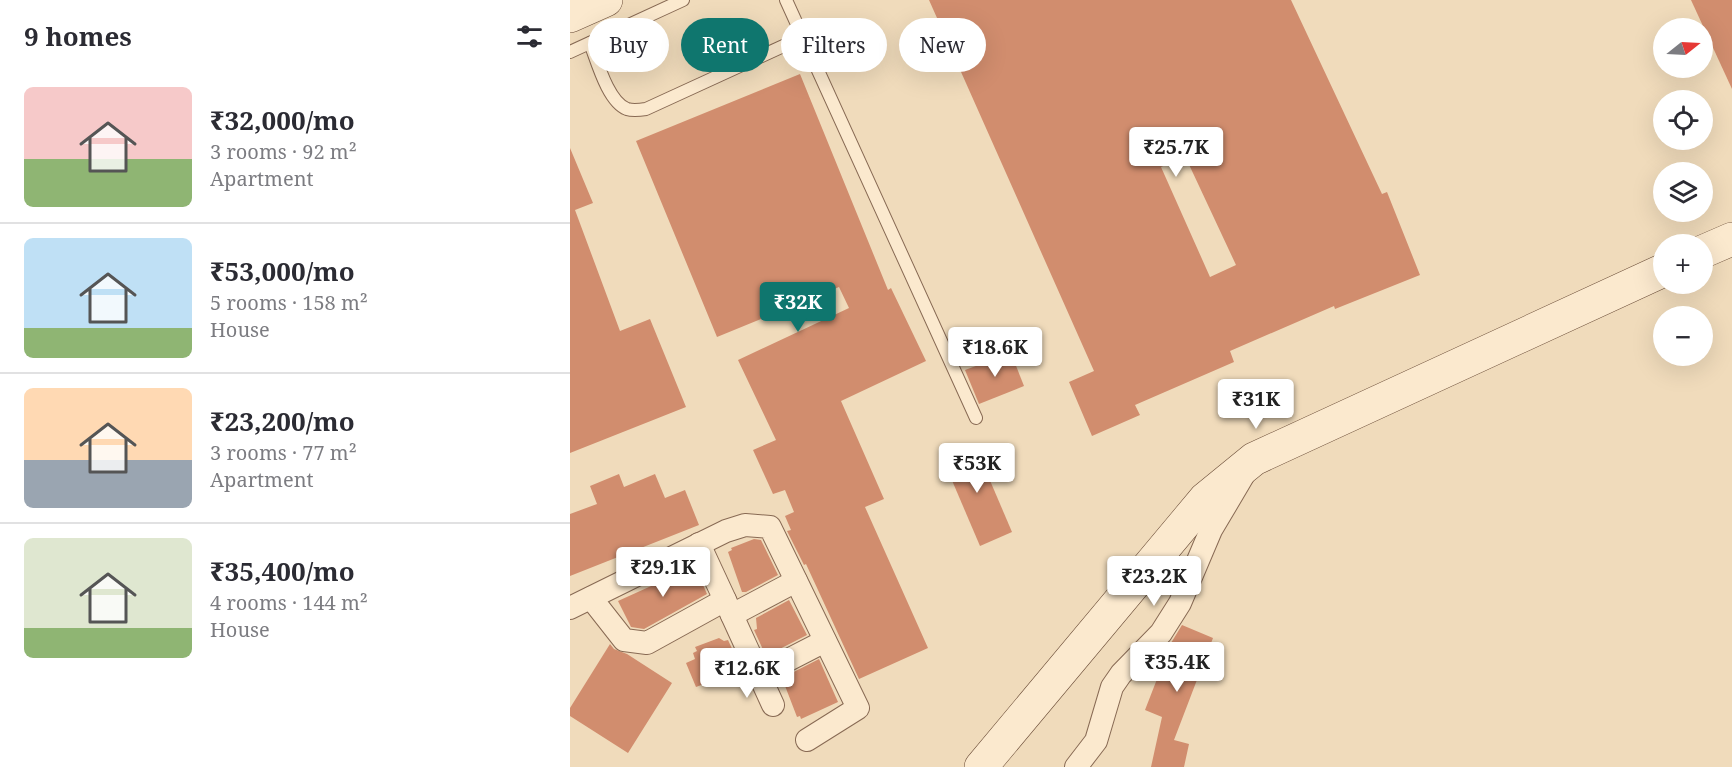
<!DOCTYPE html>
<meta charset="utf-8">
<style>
body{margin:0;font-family:"Noto Serif",serif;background:#f7f7f7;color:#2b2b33;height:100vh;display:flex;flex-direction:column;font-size:22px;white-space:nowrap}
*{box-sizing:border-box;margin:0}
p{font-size:20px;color:#7c7c81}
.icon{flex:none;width:33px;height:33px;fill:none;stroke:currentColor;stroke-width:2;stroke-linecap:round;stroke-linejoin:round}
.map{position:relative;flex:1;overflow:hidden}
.panel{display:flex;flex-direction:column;background:#fff;width:570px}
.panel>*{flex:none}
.banner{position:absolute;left:18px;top:18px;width:570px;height:54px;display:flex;gap:12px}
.needle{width:39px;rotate:72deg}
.controls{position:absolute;left:1083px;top:18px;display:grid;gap:12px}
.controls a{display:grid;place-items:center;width:60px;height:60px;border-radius:50%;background:#fff;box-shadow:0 6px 24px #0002;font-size:30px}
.price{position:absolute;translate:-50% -51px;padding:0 14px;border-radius:6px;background:#fff;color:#222;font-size:20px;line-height:39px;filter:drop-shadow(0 2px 3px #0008)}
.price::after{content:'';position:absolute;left:50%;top:36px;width:18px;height:14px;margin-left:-9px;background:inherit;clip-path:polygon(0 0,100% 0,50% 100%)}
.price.on{background:#0f766e;color:#fff}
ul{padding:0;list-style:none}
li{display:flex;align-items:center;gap:18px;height:150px;padding:0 24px}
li+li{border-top:2px solid #e1e1e2}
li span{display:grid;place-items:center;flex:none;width:168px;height:120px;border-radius:9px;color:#555}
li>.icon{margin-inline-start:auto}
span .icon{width:72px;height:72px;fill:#fffc;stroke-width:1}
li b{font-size:26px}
h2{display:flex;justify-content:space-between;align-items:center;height:72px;padding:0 24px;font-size:26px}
.pill{padding:0 21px;border-radius:27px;background:#fff;box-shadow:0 6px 24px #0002;font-size:21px;line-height:54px}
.pill.on{background:#0f766e;color:#fff}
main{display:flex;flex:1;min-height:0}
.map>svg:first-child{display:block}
.building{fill:#d18d6e;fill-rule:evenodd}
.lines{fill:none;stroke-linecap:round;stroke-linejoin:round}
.lane-casing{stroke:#886a54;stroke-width:14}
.street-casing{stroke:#886a54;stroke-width:24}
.secondary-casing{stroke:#6a4c37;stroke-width:34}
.lane{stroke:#fbe9ce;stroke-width:12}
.street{stroke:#fbe9ce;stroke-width:22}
.secondary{stroke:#fbe9ce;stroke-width:33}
</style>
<main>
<section class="panel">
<h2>9 homes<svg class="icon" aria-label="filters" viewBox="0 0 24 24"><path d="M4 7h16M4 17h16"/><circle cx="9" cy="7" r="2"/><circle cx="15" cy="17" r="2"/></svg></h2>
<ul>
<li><span style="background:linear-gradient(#f6c9c9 60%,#8fb573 0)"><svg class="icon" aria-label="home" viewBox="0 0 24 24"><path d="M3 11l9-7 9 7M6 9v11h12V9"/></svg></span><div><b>₹32,000/mo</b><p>3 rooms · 92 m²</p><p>Apartment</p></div></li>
<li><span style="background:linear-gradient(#bfe0f5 75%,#8fb573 0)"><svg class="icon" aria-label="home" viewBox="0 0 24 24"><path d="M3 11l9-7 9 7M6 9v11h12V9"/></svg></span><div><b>₹53,000/mo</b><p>5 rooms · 158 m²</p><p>House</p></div></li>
<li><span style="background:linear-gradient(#ffd9b3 60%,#9aa5b1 0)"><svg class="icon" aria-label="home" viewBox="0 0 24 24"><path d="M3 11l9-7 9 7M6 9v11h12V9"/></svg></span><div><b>₹23,200/mo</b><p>3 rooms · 77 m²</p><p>Apartment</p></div></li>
<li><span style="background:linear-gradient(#dfe7d0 75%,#8fb573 0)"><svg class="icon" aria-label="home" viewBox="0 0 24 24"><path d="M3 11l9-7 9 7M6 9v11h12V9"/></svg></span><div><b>₹35,400/mo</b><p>4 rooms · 144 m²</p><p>House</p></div></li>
</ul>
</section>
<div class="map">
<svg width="1162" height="767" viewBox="0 0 1162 767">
<rect width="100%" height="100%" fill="#f0dbbb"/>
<g class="building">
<path d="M 359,0 L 721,0 L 812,194 L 817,192 L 850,275 L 765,309 L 764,306 L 660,351 L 664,362 L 565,405 L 570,415 L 522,436 L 499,382 L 524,371 ZM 615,156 L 666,265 L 640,277 L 591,167 Z"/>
<path d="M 1121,0 L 1162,0 L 1162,89 Z"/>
<path d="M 230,74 L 318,290 L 321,288 L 356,361 L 271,401 L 314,499 L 295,507 L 358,648 L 289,679 L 236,564 L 234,565 L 217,531 L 221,530 L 215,516 L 224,512 L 215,490 L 203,494 L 183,450 L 206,440 L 168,360 L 279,308 L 269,287 L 147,337 L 66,141 Z"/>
<path d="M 0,148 L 23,203 L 5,210 L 50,331 L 80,319 L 116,407 L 0,453 Z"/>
<path d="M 441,353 L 454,386 L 409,404 L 395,370 Z"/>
<path d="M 404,443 L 442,532 L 410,546 L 372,457 Z"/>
<path d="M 49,474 L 54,487 L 85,474 L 95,498 L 115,490 L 129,525 L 0,576 L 0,514 L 27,504 L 20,486 Z"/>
<path d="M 184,539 L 191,540 L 208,575 L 176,592 L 172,592 L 158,552 L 162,550 L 161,548 Z"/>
<path d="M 123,562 L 137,594 L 74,629 L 61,627 L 48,601 L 90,582 L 89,579 Z"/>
<path d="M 219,600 L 237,635 L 196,656 L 184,630 L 187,629 L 186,618 Z"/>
<path d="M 612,625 L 643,638 L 604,740 L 619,744 L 614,767 L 581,767 L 592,717 L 575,710 L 601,643 Z"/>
<path d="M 149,638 L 154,641 L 158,640 L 172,670 L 126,687 L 116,663 L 125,659 L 123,653 L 127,651 L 125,647 Z"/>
<path d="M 40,644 L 44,649 L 57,654 L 102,683 L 58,753 L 0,716 L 0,708 Z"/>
<path d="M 249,659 L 268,702 L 231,719 L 230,716 L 227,717 L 212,678 Z"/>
</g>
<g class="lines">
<defs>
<g id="lane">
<path d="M 216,0 L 406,418"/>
<path d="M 20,43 C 27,61 38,102 57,109 C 63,111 70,110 76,109 L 233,37"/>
<path d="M 0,52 L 113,0"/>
</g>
<g id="street">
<path d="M 129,544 L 155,600"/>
<path d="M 21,598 L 54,640 L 77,643 L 155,600 L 203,705"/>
<path d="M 0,608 L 156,531 L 175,525 L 200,527 L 288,708 L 237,740"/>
<path d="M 162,615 L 226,581"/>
<path d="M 189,675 L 255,641"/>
<path d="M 506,767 L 526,741 L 542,687 L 551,674 L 591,633 L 610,603 L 641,530 L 673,476"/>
</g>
<g id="secondary">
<path d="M 0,16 L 36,0"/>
<path d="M 1132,252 L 1162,239"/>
<path d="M 411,767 L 635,499 L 684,459 L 1094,270"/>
</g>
</defs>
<use href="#lane" class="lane-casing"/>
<use href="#street" class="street-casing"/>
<use href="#secondary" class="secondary-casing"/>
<use href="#lane" class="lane"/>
<use href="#street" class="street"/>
<use href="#secondary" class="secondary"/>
</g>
</svg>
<div class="controls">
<a><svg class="needle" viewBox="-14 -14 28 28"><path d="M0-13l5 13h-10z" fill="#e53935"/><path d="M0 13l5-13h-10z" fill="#7c7c81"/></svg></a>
<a><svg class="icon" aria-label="locate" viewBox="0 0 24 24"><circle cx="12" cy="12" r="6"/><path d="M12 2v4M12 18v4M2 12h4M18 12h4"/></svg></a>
<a><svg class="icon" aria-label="layers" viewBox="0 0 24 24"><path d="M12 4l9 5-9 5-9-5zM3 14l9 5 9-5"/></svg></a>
<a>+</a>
<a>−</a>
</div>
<b class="price" style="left:606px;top:178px">₹25.7K</b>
<b class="price on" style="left:228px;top:333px">₹32K</b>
<b class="price" style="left:425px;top:378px">₹18.6K</b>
<b class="price" style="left:686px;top:430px">₹31K</b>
<b class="price" style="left:407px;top:494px">₹53K</b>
<b class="price" style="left:93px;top:598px">₹29.1K</b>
<b class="price" style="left:584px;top:607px">₹23.2K</b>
<b class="price" style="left:607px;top:693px">₹35.4K</b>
<b class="price" style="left:177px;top:699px">₹12.6K</b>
<div class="banner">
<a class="pill">Buy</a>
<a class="pill on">Rent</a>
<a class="pill">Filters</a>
<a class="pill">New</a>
</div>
</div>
</main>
